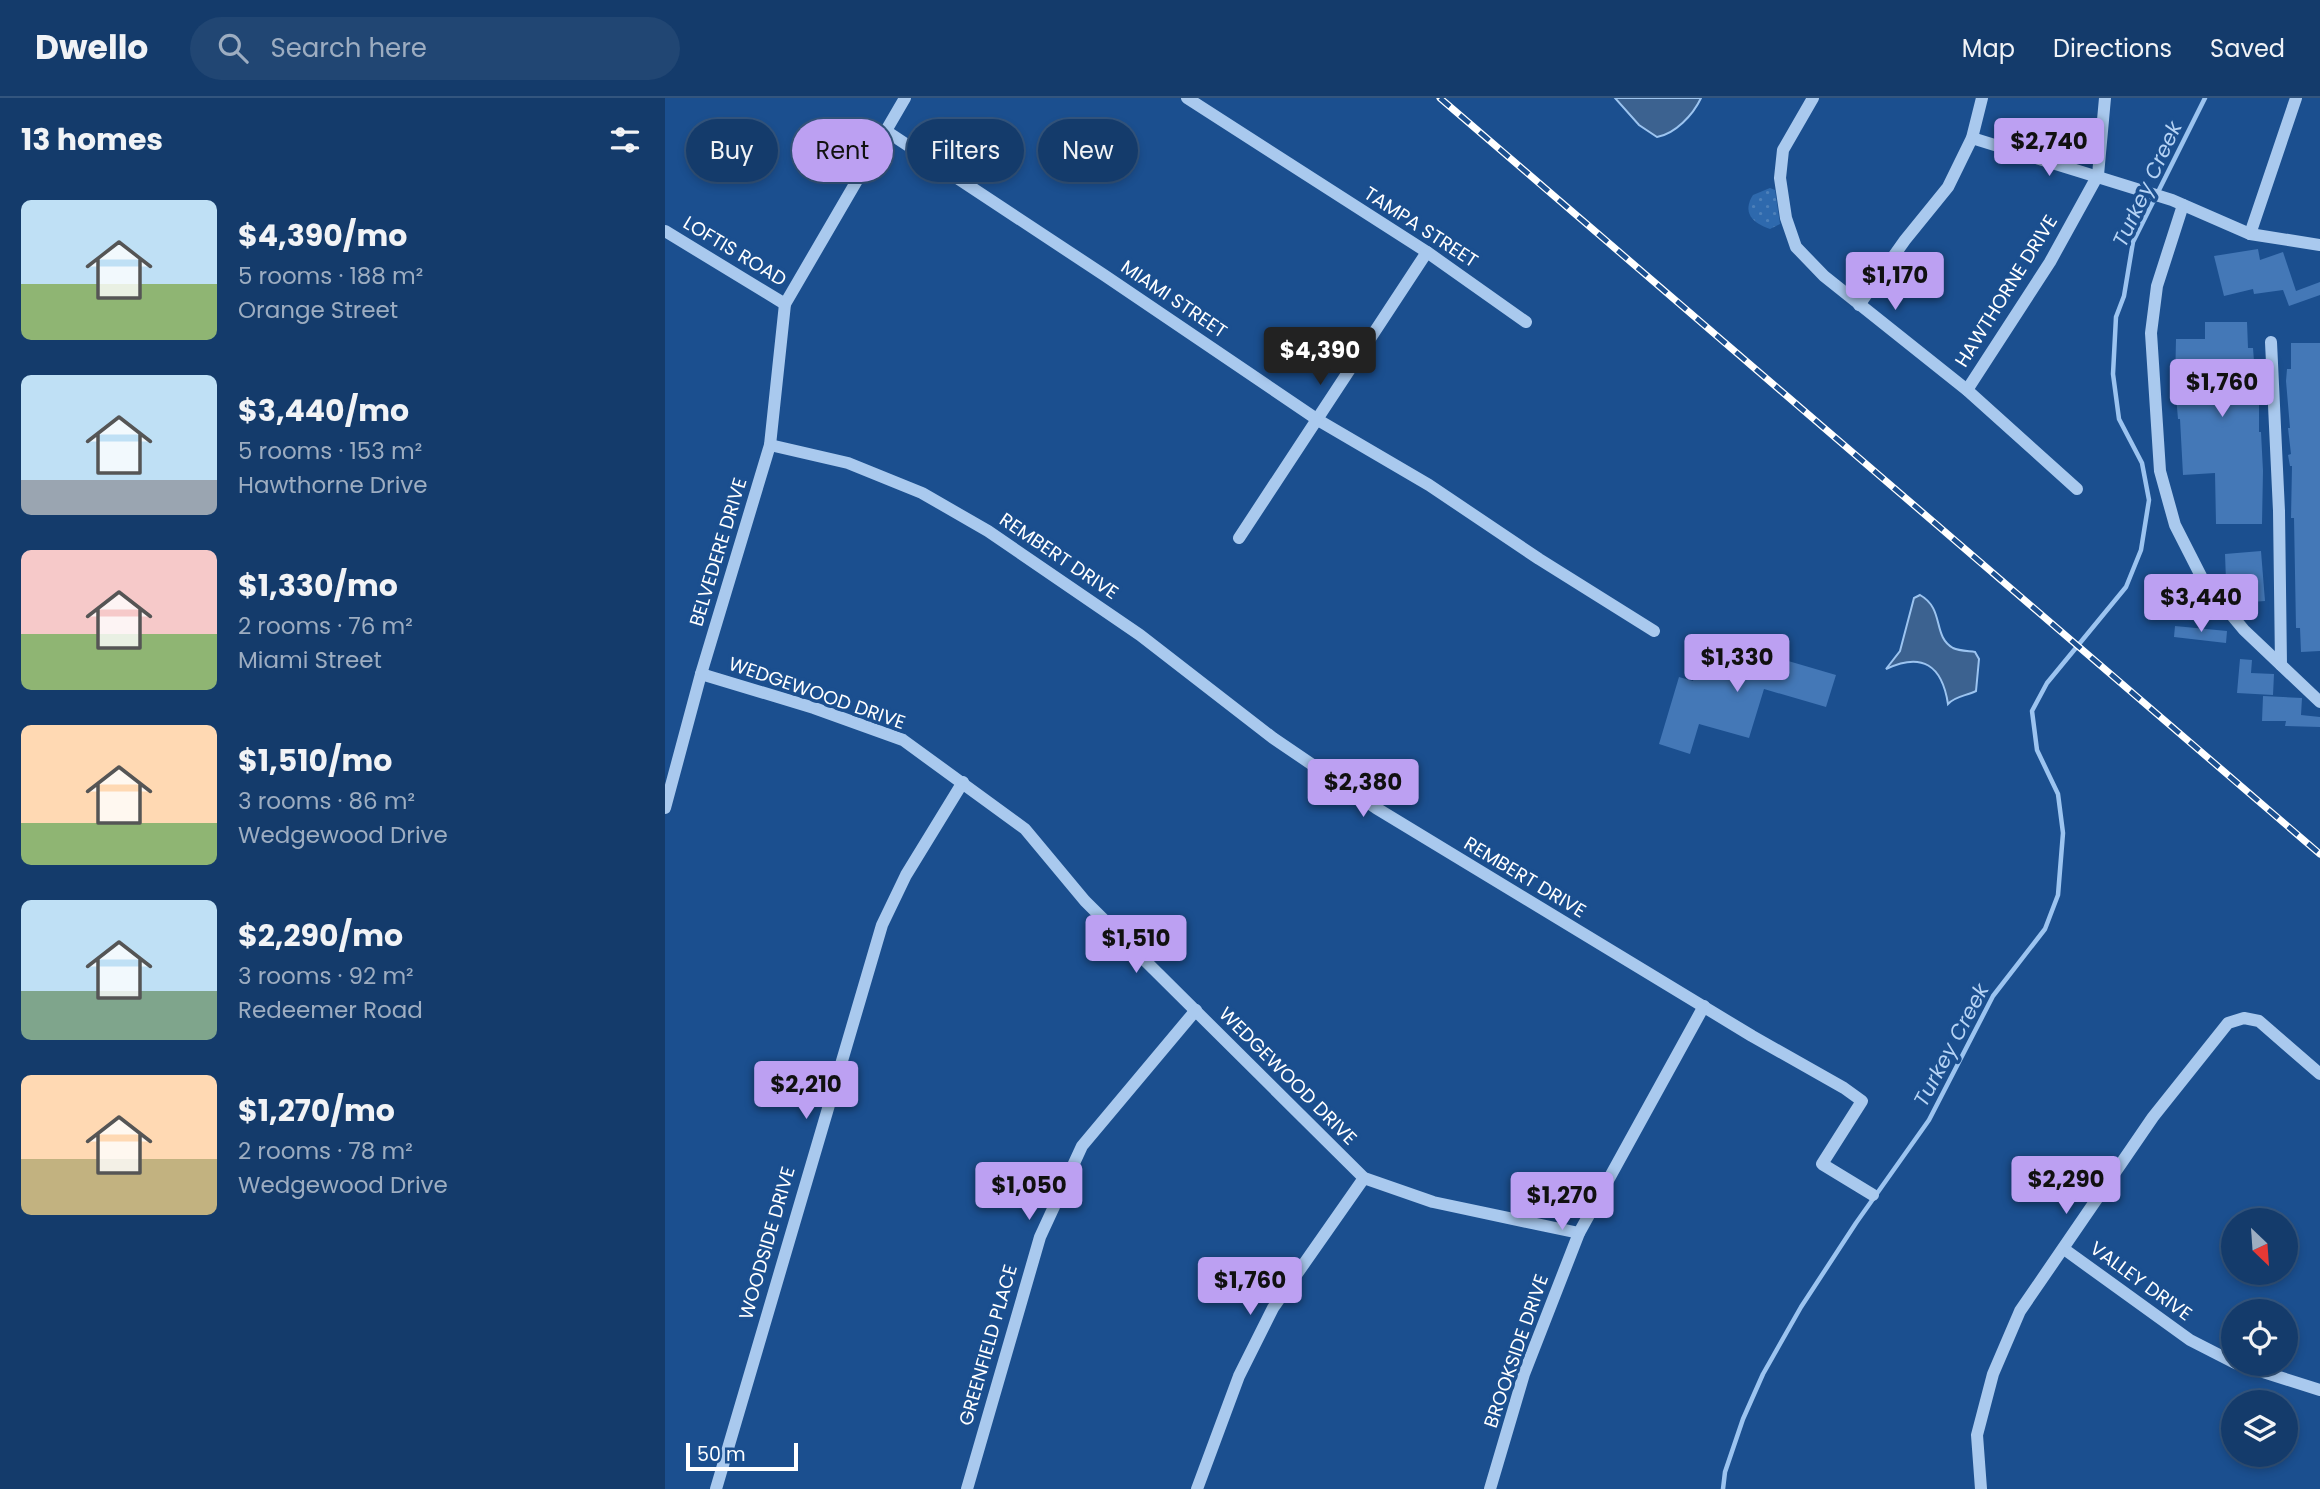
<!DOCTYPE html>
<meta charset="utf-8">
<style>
body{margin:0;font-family:Poppins,sans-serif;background:#214673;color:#f1f3f6;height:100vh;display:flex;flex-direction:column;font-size:26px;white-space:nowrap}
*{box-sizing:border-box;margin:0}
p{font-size:23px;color:#9dadc1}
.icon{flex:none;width:38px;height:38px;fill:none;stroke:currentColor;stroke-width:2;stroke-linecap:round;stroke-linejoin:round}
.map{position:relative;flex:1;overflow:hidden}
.panel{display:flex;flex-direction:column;background:#143b6b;width:665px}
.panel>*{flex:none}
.top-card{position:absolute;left:21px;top:21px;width:665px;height:63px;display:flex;gap:14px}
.needle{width:46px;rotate:155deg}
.tools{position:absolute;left:1556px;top:1110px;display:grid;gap:14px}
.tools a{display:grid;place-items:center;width:77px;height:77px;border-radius:50%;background:#143b6b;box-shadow:0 4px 10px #0003,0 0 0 2px #33557e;font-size:35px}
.scale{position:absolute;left:21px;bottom:18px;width:112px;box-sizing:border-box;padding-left:7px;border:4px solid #fff;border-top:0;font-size:19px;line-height:24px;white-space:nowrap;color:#fff;-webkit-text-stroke:5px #1b4f8f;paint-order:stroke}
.price{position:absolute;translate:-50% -60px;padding:0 16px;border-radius:7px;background:#bca0f2;color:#111;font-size:23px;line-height:46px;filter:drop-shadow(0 2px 4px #0008)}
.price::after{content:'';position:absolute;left:50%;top:42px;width:21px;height:16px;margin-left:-10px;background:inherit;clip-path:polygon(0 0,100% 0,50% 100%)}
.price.current{background:#222;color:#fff}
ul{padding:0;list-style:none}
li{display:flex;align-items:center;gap:21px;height:175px;padding:0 21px}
li span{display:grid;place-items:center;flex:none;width:196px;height:140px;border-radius:10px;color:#555}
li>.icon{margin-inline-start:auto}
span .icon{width:84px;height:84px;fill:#fffc;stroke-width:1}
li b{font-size:30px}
h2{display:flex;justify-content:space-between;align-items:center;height:84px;padding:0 21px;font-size:30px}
.pill{padding:0 24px;border-radius:32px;background:#143b6b;box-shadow:0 4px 10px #0003,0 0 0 2px #33557e;font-size:24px;line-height:63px}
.pill.current{background:#bca0f2;color:#111}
header{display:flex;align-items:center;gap:42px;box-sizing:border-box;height:98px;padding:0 35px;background:#143b6b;border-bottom:2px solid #33557e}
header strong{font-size:33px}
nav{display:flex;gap:38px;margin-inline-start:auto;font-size:24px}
.search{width:490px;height:63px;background:#214673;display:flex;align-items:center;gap:18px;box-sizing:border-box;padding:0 24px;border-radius:38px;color:#9dadc1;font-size:26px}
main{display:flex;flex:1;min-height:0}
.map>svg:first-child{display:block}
.grass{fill:url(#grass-dots)}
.water{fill:#3c6290;stroke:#9cc4f0;stroke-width:2}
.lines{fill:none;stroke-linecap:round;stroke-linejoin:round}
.stream{stroke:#9cc4f0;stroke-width:4.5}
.building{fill:#4478b7}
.minor{stroke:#a9c9ee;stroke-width:12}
.rail-casing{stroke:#fff;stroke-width:7}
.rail{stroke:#1b4f8f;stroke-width:4.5;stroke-dasharray:13;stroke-linecap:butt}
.labels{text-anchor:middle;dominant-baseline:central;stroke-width:7;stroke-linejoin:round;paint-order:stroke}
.street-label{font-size:19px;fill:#fff;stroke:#1b4f8f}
.water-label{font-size:21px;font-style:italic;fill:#b5d3f5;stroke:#1b4f8f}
</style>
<header>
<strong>Dwello</strong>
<div class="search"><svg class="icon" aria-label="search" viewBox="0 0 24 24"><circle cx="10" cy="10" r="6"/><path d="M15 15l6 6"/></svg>Search here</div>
<nav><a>Map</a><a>Directions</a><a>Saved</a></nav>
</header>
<main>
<section class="panel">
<h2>13 homes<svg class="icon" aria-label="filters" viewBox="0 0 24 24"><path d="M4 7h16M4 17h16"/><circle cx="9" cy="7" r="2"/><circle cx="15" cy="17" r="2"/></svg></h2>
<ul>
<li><span style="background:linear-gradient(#bfe0f5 60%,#8fb573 0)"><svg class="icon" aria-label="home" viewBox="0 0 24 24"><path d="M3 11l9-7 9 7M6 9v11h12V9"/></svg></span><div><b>$4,390/mo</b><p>5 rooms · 188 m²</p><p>Orange Street</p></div></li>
<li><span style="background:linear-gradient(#bfe0f5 75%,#9aa5b1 0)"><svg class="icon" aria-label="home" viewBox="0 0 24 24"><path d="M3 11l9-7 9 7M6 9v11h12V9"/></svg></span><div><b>$3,440/mo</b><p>5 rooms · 153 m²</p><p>Hawthorne Drive</p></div></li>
<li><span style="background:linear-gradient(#f6c9c9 60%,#8fb573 0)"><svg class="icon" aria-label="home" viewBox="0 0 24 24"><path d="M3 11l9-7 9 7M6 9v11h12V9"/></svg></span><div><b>$1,330/mo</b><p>2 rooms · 76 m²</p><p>Miami Street</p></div></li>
<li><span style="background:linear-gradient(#ffd9b3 70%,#8fb573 0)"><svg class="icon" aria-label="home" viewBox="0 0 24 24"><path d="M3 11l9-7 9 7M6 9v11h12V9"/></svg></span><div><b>$1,510/mo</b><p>3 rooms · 86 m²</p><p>Wedgewood Drive</p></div></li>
<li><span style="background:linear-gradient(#bfe0f5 65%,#7fa58c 0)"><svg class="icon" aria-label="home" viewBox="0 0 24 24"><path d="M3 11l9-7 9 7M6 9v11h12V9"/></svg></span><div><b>$2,290/mo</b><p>3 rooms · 92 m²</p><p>Redeemer Road</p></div></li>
<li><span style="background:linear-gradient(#ffd9b3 60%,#c2b280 0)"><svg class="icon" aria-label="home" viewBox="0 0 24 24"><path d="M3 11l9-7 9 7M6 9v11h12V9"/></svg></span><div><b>$1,270/mo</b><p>2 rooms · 78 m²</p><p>Wedgewood Drive</p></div></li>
</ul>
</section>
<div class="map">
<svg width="1655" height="1391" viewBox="0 0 1655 1391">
<defs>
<pattern id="grass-dots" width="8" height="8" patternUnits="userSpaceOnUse" patternTransform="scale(1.75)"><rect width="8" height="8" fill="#2e69ad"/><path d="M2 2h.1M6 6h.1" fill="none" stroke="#4d80b9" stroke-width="1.8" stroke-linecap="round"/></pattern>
</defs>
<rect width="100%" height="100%" fill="#1b4f8f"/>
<path class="grass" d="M 1105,90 L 1110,92 L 1115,126 L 1105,131 C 1087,125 1077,114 1088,97 Z"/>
<g class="water">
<path d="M 950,0 L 1036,0 C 1028,17 1010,36 992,39 L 974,27 Z"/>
<path d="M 1255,497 C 1280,511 1267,538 1288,550 C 1294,553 1303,553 1310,554 L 1314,561 L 1311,593 C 1301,598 1290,598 1283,606 C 1277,567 1257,554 1221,571 L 1235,553 L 1249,500 Z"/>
</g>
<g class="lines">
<path class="stream" d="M 1058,1391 L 1060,1374 L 1078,1321 L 1098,1276 L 1136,1209 L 1191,1125 L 1264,1022 L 1328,898 L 1380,831 L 1393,797 L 1398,735 L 1393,696 L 1372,652 L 1367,613 L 1382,585 L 1461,489 L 1476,452 L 1484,402 L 1477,365 L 1454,321 L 1448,276 L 1451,219 L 1459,198 L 1468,144 L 1540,0"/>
</g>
<g class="building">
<path d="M 1593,151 L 1595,162 L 1618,154 L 1631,193 L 1655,184 L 1655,197 L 1624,208 L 1618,192 L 1589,196 L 1588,191 L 1559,198 L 1549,158 Z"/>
<path d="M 1540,224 L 1582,224 L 1583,250 L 1588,250 L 1590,277 L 1594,277 L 1594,334 L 1596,334 L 1598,373 L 1597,426 L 1551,426 L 1550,375 L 1518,377 L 1515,321 L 1513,321 L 1510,286 L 1511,241 L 1540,241 Z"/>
<path d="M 1626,245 L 1655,245 L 1655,553 L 1636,554 L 1635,530 L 1631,530 L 1629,420 L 1626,420 L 1627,368 L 1625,368 L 1623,357 L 1626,356 L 1623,330 L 1625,330 L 1621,283 L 1622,271 L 1626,271 Z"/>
<path d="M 1596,453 L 1600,503 L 1587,504 L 1586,482 L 1561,483 L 1560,456 Z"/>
<path d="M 1510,528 L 1562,533 L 1561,545 L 1509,539 Z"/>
<path d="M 1072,548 L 1171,577 L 1161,609 L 1099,591 L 1084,640 L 1034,626 L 1025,656 L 994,646 L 1014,579 L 1028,583 L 1038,554 L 1067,562 Z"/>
<path d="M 1575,561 L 1587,562 L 1586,575 L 1609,576 L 1608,597 L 1572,595 Z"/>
<path d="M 1598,598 L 1637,600 L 1636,617 L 1655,619 L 1655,629 L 1620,628 L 1621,623 L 1597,623 Z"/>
</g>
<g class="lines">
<g class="minor">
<path d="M 522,0 L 762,154 L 861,224"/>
<path d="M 1148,0 L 1118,52 L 1115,80 L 1121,120 L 1131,149 L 1159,178 L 1302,292 L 1412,391"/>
<path d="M 221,33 L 439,177 L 653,322 L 764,387 L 874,461 L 989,533"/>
<path d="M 1307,40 L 1507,102 L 1585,136 L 1655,147"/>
<path d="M 1518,107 L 1492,188 L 1486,235 L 1495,373 L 1510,427 L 1539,484 L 1579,532 L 1655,604"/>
<path d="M 0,133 L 120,206"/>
<path d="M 1585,136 L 1631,0"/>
<path d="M 1194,207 L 1240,142 L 1283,89 L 1307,40 L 1317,0"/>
<path d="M 1606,244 L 1614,413 L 1616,567"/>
<path d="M 1302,292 L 1385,164 L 1433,77 L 1440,0"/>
<path d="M 105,347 L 183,365 L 257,395 L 323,433 L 475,537 L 608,640 L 711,710 L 1087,938 L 1179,990 L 1197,1003 L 1157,1066 L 1208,1097"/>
<path d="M 574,440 L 762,154"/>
<path d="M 36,576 L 149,610 L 238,642 L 360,731 L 420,803 L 699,1080 L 768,1104 L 914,1135"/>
<path d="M 0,710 L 36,576 L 105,347 L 120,206 L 240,0"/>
<path d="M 1399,1151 L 1525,1242 L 1568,1264"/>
<path d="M 1570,1265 L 1655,1292"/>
<path d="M 51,1391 L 217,827 L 241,777 L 298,684"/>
<path d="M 302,1391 L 375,1139 L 417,1048 L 531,912"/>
<path d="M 532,1391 L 574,1278 L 608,1210 L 699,1080"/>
<path d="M 825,1391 L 859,1276 L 914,1135 L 1039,908"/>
<path d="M 1316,1391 L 1312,1337 L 1328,1276 L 1355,1213 L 1488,1019 L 1563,925 L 1579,920 L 1594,923 L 1655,976"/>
</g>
<defs>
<path id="rail" d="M 775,0 L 1655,756"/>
</defs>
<use href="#rail" class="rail-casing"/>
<use href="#rail" class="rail"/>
</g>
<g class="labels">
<g class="street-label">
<text transform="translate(756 129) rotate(33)">TAMPA STREET</text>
<text transform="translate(70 153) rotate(31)">LOFTIS ROAD</text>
<text transform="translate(1341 193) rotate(-58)">HAWTHORNE DRIVE</text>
<text transform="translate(509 201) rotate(34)">MIAMI STREET</text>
<text transform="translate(53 454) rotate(-73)">BELVEDERE DRIVE</text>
<text transform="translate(394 458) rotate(34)">REMBERT DRIVE</text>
<text transform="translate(152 595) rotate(19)">WEDGEWOOD DRIVE</text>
<text transform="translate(860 779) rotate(31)">REMBERT DRIVE</text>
<text transform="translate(623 978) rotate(45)">WEDGEWOOD DRIVE</text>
<text transform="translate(102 1145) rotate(-74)">WOODSIDE DRIVE</text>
<text transform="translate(1476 1183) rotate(36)">VALLEY DRIVE</text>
<text transform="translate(323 1247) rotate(-74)">GREENFIELD PLACE</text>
<text transform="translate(851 1253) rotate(-71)">BROOKSIDE DRIVE</text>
</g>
<g class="water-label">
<text transform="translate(1482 86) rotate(-65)">Turkey Creek</text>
<text transform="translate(1286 947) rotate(-62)">Turkey Creek</text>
</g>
</g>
</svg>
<div class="tools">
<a><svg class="needle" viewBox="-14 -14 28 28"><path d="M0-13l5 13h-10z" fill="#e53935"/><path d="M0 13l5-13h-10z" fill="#9dadc1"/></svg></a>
<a><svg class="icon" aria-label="locate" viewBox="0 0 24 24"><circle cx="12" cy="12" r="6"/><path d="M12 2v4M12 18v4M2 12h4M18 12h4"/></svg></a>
<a><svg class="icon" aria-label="layers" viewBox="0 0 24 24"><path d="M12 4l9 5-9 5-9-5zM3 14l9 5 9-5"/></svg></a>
</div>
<div class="scale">50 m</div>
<b class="price" style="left:1384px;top:80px">$2,740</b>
<b class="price" style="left:1230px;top:214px">$1,170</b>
<b class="price current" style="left:655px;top:289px">$4,390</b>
<b class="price" style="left:1557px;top:321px">$1,760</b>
<b class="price" style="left:1536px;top:536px">$3,440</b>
<b class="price" style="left:1072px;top:596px">$1,330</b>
<b class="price" style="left:698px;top:721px">$2,380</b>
<b class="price" style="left:471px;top:877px">$1,510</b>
<b class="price" style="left:141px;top:1023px">$2,210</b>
<b class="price" style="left:1401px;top:1118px">$2,290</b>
<b class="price" style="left:364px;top:1124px">$1,050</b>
<b class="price" style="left:897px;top:1134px">$1,270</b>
<b class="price" style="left:585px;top:1219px">$1,760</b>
<div class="top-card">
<a class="pill">Buy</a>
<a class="pill current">Rent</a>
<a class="pill">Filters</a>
<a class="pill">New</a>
</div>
</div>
</main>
